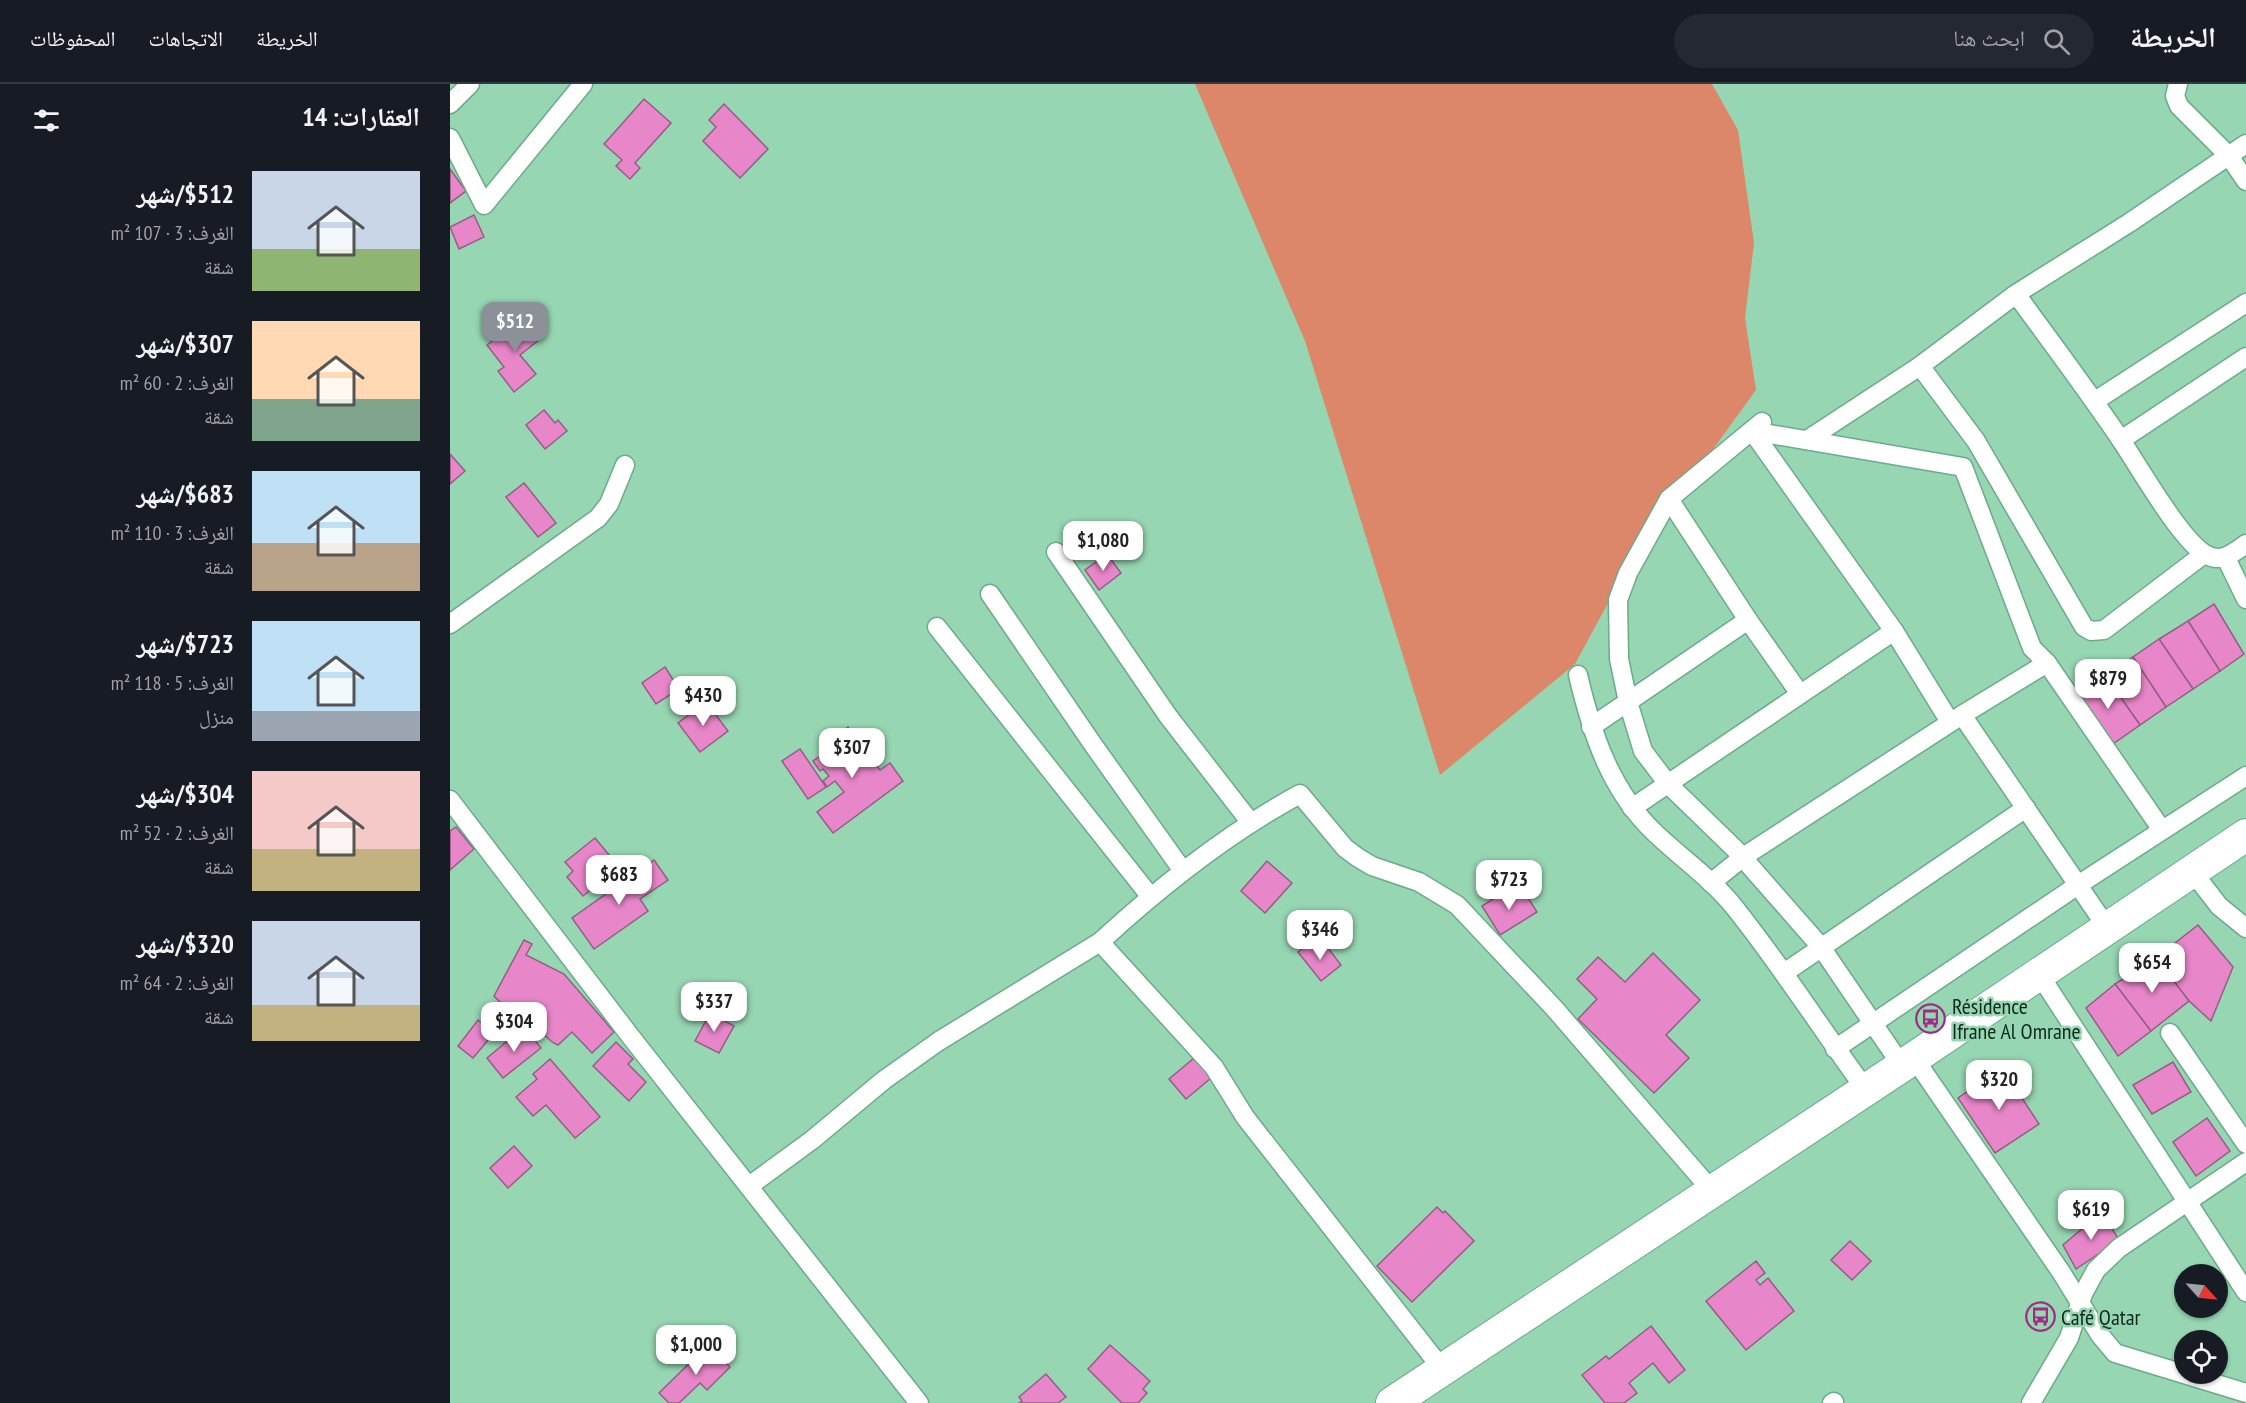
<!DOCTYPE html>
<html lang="ar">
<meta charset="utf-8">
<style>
body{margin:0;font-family:"PT Sans Narrow","Noto Naskh Arabic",sans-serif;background:#242831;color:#f1f3f6;direction:rtl;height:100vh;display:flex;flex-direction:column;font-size:22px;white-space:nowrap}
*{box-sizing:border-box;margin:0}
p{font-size:20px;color:#9ea1a6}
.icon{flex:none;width:33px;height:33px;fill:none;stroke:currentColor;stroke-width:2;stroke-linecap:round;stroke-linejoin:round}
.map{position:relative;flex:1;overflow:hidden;direction:ltr}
.sheet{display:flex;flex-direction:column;background:#171b24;width:450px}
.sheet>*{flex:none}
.needle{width:39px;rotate:117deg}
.controls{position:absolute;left:1724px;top:1180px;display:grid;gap:12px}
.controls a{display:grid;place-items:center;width:54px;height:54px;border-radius:50%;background:#171b24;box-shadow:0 2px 4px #0004;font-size:30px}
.price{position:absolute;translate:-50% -51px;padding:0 14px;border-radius:12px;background:#fff;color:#222;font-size:20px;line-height:39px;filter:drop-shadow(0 2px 3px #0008)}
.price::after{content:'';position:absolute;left:50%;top:36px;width:18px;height:14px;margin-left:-9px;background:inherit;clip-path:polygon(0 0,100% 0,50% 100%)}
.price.current{background:#8c9099;color:#fff}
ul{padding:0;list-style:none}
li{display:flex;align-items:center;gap:18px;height:150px;padding:0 30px}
li span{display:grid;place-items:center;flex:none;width:168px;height:120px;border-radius:0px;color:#555}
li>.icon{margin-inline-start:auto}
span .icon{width:72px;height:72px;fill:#fffc;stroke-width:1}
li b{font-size:26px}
h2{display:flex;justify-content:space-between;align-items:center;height:72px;padding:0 30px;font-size:26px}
header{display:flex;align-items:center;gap:36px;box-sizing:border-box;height:84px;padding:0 30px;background:#171b24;border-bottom:2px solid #363941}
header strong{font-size:28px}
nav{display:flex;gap:33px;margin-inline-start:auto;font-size:21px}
.search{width:420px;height:54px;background:#242831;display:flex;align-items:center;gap:15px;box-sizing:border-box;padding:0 21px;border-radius:33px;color:#9ea1a6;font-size:22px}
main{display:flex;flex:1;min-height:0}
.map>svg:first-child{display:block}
.green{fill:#dd876a}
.building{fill:#e886ca;stroke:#935f82;stroke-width:1.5}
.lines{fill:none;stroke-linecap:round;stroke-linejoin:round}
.minor-casing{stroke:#6bab88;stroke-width:21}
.trunk-casing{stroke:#6bab88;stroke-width:34}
.minor{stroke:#fff;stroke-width:18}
.trunk{stroke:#fff;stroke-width:32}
.labels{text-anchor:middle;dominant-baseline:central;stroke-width:5;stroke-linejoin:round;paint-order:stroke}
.poi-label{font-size:22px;fill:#0e291b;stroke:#96d6b2;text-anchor:start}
</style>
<header>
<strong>الخريطة</strong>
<div class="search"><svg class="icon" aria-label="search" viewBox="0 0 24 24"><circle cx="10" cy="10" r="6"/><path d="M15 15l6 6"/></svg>ابحث هنا</div>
<nav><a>الخريطة</a><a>الاتجاهات</a><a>المحفوظات</a></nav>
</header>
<main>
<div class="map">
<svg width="1796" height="1319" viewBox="0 0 1796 1319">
<rect width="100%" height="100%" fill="#96d6b2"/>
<path class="green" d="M 745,0 L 1262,0 L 1288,46 L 1304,159 L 1295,234 L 1306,306 L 1177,484 L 1125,580 L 990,691 L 855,257 Z"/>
<g class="building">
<path d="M 194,15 L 221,39 L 185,79 L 190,84 L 180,95 L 166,82 L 172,76 L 154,60 Z"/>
<path d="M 274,20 L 318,65 L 290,94 L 253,57 L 266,43 L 259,36 Z"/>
<path d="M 0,85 L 16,107 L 0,119 Z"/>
<path d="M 24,131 L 34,153 L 9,165 L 0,143 Z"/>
<path d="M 73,232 L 90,255 L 70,271 L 86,290 L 64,308 L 48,287 L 54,283 L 37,261 Z"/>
<path d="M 94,326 L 105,339 L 108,336 L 117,347 L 95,365 L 76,341 Z"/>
<path d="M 0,370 L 15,387 L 0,400 Z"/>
<path d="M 74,399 L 106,439 L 88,453 L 56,413 Z"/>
<path d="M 657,470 L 671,489 L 649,506 L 635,486 Z"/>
<path d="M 1764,520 L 1794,570 L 1770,587 L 1738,537 Z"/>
<path d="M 1738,537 L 1770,587 L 1743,605 L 1709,555 Z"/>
<path d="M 1709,555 L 1743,605 L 1716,623 L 1683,573 Z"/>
<path d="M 1683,573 L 1716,623 L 1690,641 L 1655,591 Z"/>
<path d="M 215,583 L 229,605 L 206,620 L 192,599 Z"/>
<path d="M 1655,591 L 1690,641 L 1660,662 L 1626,611 Z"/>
<path d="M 256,618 L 278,647 L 250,668 L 228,639 Z"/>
<path d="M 398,643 L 430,686 L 440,679 L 453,697 L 383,749 L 367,728 L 394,708 L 385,697 L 377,703 L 373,697 L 379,692 L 373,685 L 370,687 L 363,677 L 379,666 L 374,660 Z"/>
<path d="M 350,665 L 376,703 L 358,715 L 332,677 Z"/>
<path d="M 6,743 L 24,765 L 0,786 L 0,747 Z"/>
<path d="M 145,754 L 169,783 L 133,812 L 117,793 L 123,787 L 115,778 Z"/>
<path d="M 204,776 L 218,796 L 190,815 L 198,827 L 144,865 L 122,834 Z"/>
<path d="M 817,777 L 842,799 L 815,829 L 791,807 Z"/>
<path d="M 1060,804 L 1066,815 L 1075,809 L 1087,828 L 1050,851 L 1032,822 Z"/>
<path d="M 1748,841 L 1783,883 L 1761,937 L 1739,917 L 1706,874 Z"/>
<path d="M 74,856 L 82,860 L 76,871 L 114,890 L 164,948 L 142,969 L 122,948 L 108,961 L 102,958 L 77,935 L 54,922 L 44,912 Z"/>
<path d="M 859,859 L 866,867 L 875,860 L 891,881 L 871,897 L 848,868 Z"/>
<path d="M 1203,869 L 1250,916 L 1216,951 L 1239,974 L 1204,1009 L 1128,935 L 1147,915 L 1127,895 L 1148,873 L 1175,898 Z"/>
<path d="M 1706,874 L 1739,917 L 1701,947 L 1665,900 Z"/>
<path d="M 1665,900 L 1701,947 L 1668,972 L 1636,924 Z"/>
<path d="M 260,929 L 284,942 L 269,969 L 245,957 Z"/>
<path d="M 28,936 L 44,949 L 23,974 L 8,962 Z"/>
<path d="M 74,943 L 91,964 L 53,994 L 37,974 Z"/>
<path d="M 166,958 L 183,975 L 178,980 L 196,998 L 179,1017 L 143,982 Z"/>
<path d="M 750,969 L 767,989 L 736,1015 L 719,995 Z"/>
<path d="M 100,975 L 150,1033 L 125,1054 L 96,1021 L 83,1032 L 66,1013 L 87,995 L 83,990 Z"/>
<path d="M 1723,978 L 1741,1008 L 1702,1030 L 1683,1001 Z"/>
<path d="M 1552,984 L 1589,1040 L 1545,1069 L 1508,1014 Z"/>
<path d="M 1757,1034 L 1780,1067 L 1746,1092 L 1723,1058 Z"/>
<path d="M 64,1062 L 82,1082 L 58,1104 L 40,1084 Z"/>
<path d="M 987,1123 L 993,1129 L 995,1127 L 1024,1157 L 962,1218 L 927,1182 Z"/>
<path d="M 1652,1128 L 1669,1156 L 1626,1185 L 1613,1161 Z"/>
<path d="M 1400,1157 L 1421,1177 L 1402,1196 L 1381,1176 Z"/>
<path d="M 1306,1177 L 1315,1189 L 1306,1196 L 1310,1201 L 1318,1194 L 1344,1227 L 1296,1266 L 1256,1217 Z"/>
<path d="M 1201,1242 L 1235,1286 L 1219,1299 L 1203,1279 L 1179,1299 L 1187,1309 L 1174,1319 L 1155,1319 L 1132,1291 L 1156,1272 L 1159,1275 Z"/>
<path d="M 258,1261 L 280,1283 L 257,1306 L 250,1299 L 229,1319 L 219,1319 L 209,1309 Z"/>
<path d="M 660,1261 L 700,1297 L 693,1305 L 697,1309 L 688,1319 L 672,1319 L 638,1285 Z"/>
<path d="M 596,1290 L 616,1313 L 608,1319 L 569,1319 L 572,1317 L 569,1313 Z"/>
</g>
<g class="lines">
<defs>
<g id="minor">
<path d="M 1728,0 L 1725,12 L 1729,22 L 1779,72 L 1796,97"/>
<path d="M 0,20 L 20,0"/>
<path d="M 0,54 L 34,121 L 133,0"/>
<path d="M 1796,60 L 1679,139 L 1566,210 C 1601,258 1637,306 1671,356 C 1689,383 1730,455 1755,470 C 1771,480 1783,469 1796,460"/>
<path d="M 1470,282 L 1526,357 L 1634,543 L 1641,547 L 1654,546 L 1754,470"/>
<path d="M 1645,317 L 1796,219"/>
<path d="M 1312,338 L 1219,415 L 1178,489 L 1168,516 L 1169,575 L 1178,618 L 1193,667 L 1218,700 L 1286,766 L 1371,863 L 1452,982"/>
<path d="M 1302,347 L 1513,383 L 1582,564 L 1597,579 L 1712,746"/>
<path d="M 1302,347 L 1444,547 L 1500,638"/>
<path d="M 1357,356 L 1470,282 L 1566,210"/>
<path d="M 1671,356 L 1796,273"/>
<path d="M 1219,415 L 1298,536 L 1350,610"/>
<path d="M 606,468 L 718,632 L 801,739"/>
<path d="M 1776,474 L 1796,515"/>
<path d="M 540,510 L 644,662 L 733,787"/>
<path d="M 0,540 L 148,434 L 159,420 L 175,381"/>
<path d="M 487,543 L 700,812"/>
<path d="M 1128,591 C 1142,650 1160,706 1205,749 C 1231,774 1262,795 1285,824 C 1332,883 1372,946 1416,1006"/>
<path d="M 1512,631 L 1658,845"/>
<path d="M 1141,643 L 1298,536"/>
<path d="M 0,716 L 181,953 L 469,1319"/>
<path d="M 1182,724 L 1444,547"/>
<path d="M 1742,787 L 1769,822 L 1796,844"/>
<path d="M 1261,799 L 1293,773 L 1512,631 L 1597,579"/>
<path d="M 650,858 C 711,802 776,750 850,710 L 895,764 L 907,773 L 922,782 L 969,798 L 1007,821 L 1104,924 L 1263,1108"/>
<path d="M 1334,889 L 1576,724"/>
<path d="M 1589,890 L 1796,1208"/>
<path d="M 1720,949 L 1796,1060"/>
<path d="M 1385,965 L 1628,801 L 1796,692"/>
<path d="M 1464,974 L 1611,1188 L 1650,1251 L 1665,1269 L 1796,1309"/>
<path d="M 299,1102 L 362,1056 L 434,996 L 489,957 L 650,858 L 764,983 L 795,1033 L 993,1286"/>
<path d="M 1382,1319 L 1384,1318"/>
<path d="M 1581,1319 L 1619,1254 L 1633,1210 L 1646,1186 L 1669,1164 L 1796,1078"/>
</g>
<path id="trunk" d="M 942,1319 L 1464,974 L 1796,751"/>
</defs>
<use href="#minor" class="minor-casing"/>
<use href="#trunk" class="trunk-casing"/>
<use href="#minor" class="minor"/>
<use href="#trunk" class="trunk"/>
</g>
<defs>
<symbol id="bus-ring" viewBox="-11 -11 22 22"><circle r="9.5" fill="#96d6b2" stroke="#a12c85" stroke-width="1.5"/><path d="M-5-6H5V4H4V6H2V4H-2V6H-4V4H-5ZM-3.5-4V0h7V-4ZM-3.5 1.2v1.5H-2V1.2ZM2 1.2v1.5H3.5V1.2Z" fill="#a12c85"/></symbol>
</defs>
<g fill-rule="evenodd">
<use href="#bus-ring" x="1464" y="918" width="33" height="33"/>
<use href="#bus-ring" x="1574" y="1216" width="33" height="33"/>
</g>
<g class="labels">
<g class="poi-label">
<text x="1502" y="922">Résidence<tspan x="1502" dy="25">Ifrane Al Omrane</tspan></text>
<text x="1611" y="1233">Café Qatar</text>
</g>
</g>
</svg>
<div class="controls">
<a><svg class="needle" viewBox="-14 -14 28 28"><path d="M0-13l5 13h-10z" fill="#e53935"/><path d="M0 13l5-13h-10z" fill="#9ea1a6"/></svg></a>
<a><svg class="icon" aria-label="locate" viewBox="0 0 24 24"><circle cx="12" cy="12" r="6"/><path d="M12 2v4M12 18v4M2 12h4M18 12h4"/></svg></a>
</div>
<b class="price current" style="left:65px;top:269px">$512</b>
<b class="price" style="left:653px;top:488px">$1,080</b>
<b class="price" style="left:1658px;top:626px">$879</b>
<b class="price" style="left:253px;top:643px">$430</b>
<b class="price" style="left:402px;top:695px">$307</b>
<b class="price" style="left:169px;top:822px">$683</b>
<b class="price" style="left:1059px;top:827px">$723</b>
<b class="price" style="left:870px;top:877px">$346</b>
<b class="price" style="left:1702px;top:910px">$654</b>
<b class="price" style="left:264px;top:949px">$337</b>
<b class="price" style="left:64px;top:969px">$304</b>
<b class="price" style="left:1549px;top:1027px">$320</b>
<b class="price" style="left:1641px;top:1157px">$619</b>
<b class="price" style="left:246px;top:1292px">$1,000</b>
</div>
<section class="sheet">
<h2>العقارات: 14<svg class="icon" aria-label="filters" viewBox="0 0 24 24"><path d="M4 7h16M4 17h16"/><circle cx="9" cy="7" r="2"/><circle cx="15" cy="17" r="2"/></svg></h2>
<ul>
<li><span style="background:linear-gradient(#c9d6e8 65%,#8fb573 0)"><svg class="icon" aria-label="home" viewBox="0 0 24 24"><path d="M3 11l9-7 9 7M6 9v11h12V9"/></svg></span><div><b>$512/شهر</b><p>الغرف: 3 · 107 m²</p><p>شقة</p></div></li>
<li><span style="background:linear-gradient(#ffd9b3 65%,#7fa58c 0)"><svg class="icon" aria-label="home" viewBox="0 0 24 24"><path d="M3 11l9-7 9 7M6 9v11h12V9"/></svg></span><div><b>$307/شهر</b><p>الغرف: 2 · 60 m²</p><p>شقة</p></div></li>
<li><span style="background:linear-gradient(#bfe0f5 60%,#b9a48a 0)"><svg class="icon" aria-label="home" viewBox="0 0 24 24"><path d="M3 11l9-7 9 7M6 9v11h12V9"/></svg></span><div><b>$683/شهر</b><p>الغرف: 3 · 110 m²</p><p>شقة</p></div></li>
<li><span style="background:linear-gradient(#bfe0f5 75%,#9aa5b1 0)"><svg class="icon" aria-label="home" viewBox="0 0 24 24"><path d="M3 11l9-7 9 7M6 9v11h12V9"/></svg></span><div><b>$723/شهر</b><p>الغرف: 5 · 118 m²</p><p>منزل</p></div></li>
<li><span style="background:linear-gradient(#f6c9c9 65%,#c2b280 0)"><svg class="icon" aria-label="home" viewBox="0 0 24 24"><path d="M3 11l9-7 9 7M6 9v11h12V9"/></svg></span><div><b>$304/شهر</b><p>الغرف: 2 · 52 m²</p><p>شقة</p></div></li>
<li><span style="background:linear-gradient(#c9d6e8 70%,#c2b280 0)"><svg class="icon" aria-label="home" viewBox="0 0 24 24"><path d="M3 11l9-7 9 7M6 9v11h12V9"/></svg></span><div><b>$320/شهر</b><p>الغرف: 2 · 64 m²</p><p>شقة</p></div></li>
</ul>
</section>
</main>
